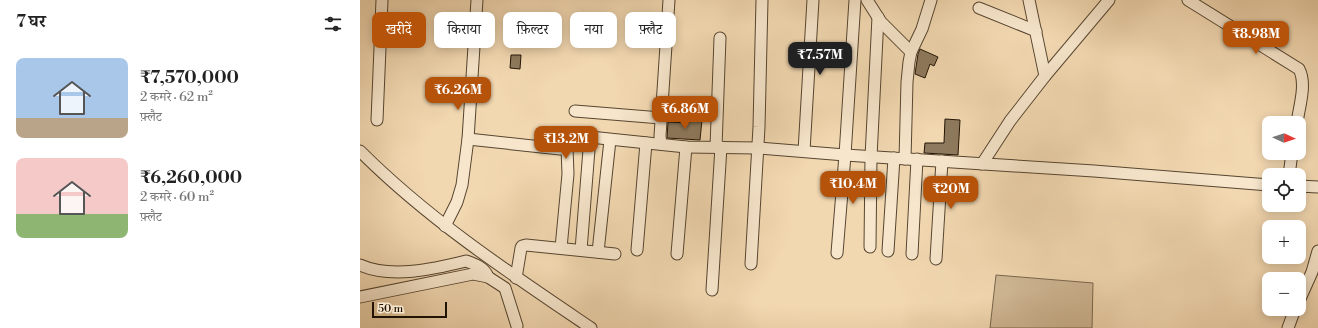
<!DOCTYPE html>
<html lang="hi">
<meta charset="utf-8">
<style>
body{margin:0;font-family:"Libre Bodoni","Noto Serif Devanagari",serif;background:#f6f6f6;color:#222;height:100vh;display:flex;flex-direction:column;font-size:15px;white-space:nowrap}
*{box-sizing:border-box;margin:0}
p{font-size:13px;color:#767676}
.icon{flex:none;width:22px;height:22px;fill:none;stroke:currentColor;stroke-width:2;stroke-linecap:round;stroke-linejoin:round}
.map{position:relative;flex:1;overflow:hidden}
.drawer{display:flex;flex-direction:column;background:#fff;width:360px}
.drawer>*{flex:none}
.hud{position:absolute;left:12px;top:12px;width:380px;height:36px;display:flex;gap:8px}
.needle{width:26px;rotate:93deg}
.controls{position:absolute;left:902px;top:116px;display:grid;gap:8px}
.controls a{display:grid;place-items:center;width:44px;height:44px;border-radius:8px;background:#fff;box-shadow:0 2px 10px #0003;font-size:20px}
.scale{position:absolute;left:12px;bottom:10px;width:75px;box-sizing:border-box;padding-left:4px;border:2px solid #221405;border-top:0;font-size:11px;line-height:14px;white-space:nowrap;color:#221405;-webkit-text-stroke:3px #f7e6cc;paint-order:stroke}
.price{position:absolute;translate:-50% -34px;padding:0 9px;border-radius:8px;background:#b45309;color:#fff;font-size:13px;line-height:26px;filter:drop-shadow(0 1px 2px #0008)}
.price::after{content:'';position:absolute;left:50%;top:24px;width:12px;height:9px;margin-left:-6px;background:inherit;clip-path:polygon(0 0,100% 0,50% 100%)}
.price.current{background:#222;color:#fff}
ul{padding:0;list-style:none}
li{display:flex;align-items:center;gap:12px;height:100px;padding:0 16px}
li span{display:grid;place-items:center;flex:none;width:112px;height:80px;border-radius:8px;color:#555}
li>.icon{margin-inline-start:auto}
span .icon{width:48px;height:48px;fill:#fffc;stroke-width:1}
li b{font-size:17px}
h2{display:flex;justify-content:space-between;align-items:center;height:48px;padding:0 16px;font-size:17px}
.tag{padding:0 14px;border-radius:8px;background:#fff;box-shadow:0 2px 10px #0003;font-size:14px;line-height:36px}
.tag.current{background:#b45309;color:#fff}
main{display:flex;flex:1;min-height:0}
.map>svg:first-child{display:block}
.green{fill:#cfb794;stroke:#78664c}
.building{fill:#8e7a5e;stroke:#221405}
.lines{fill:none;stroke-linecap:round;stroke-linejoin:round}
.minor-casing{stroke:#564530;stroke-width:13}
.minor{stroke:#f7e6cc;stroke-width:11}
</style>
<main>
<section class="drawer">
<h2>7 घर<svg class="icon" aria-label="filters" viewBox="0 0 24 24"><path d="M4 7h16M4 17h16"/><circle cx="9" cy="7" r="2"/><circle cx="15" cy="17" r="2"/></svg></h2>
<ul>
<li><span style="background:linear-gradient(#a9c7e8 75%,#b9a48a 0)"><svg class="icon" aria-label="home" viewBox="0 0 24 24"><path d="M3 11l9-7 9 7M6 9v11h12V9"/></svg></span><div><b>₹7,570,000</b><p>2 कमरे · 62 m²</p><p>फ़्लैट</p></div></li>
<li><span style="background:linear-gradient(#f6c9c9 70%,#8fb573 0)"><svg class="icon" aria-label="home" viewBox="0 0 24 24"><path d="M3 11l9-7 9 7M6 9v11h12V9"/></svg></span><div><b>₹6,260,000</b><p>2 कमरे · 60 m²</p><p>फ़्लैट</p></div></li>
</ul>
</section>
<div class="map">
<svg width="958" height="328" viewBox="0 0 958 328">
<rect width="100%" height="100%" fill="#f2d8b1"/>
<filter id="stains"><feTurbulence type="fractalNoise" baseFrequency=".005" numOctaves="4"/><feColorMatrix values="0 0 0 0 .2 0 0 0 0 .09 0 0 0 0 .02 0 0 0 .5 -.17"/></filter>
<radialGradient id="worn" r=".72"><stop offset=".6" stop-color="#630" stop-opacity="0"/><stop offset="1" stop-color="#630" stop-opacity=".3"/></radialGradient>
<path class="green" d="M 636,275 L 733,283 L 732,328 L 630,328 Z"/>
<g class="building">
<path d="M 560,49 L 578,57 L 574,66 L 570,64 L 565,78 L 555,74 L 558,54 Z"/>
<path d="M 151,55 L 161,55 L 160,69 L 150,68 Z"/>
<path d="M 585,119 L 600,120 L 598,155 L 564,153 L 565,143 L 584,143 Z"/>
<path d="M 329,120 L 342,120 L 340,140 L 307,138 L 308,122 L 329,123 Z"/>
</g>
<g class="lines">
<defs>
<g id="minor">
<path d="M 507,0 L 521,22 L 551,52"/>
<path d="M 669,0 L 685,76"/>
<path d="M 828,0 L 939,69 C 947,84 939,107 937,123"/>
<path d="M 619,8 L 676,31"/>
<path d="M 215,111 L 301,118"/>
<path d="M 17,120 L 22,0"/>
<path d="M 108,139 L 200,149 L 207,148 C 218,139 214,138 230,137 L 326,147 L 398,148 L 485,155 L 734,171 L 909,185"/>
<path d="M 301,144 L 300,136 L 309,0"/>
<path d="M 356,147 L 360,38"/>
<path d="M 0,151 C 69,220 151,274 231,328"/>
<path d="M 444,151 L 453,0"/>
<path d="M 545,159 L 547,82 L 549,62 L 551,52 L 562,29 L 571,0"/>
<path d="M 622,164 L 650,121 L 685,76 L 749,0"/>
<path d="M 929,175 L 932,153"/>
<path d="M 939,186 L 958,187"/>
<path d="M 85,226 L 97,202 L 102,185 L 108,139 L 117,0"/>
<path d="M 510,247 L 511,157 L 518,17"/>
<path d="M 201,248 L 208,174 L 207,148"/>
<path d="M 221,250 L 230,137"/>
<path d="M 277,250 L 286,143"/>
<path d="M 528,251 L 534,158"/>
<path d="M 238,252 L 250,140"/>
<path d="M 477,253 L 485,155 L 495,0"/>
<path d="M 317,254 L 326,147"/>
<path d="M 552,254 L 557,159"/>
<path d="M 576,259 L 582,161"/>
<path d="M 391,264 L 399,127 L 402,0"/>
<path d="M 0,265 C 31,279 74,269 106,261 C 115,264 125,268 128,277"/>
<path d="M 156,278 L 161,248 L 162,246 L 166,245 L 255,254"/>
<path d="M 352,290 L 361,147"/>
<path d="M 0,297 L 113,274 L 128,277 L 145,288 L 157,326"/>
<path d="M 939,301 L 952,272 L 958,251"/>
<path d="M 928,328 L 935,309"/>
</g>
</defs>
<use href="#minor" class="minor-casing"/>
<use href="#minor" class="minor"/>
</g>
<rect width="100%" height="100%" filter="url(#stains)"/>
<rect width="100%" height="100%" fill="url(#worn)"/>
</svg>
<div class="controls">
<a><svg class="needle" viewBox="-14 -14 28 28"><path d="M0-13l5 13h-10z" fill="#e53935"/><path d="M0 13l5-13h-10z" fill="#767676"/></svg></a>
<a><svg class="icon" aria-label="locate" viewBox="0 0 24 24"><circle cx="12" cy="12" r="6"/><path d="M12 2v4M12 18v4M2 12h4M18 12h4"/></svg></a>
<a>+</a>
<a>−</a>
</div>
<div class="scale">50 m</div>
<b class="price" style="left:896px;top:55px">₹8.98M</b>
<b class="price current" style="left:460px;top:76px">₹7.57M</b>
<b class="price" style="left:98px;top:111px">₹6.26M</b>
<b class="price" style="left:325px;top:130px">₹6.86M</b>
<b class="price" style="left:206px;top:160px">₹13.2M</b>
<b class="price" style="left:493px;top:205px">₹10.4M</b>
<b class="price" style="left:591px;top:210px">₹20M</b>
<div class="hud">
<a class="tag current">खरीदें</a>
<a class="tag">किराया</a>
<a class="tag">फ़िल्टर</a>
<a class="tag">नया</a>
<a class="tag">फ़्लैट</a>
</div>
</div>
</main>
